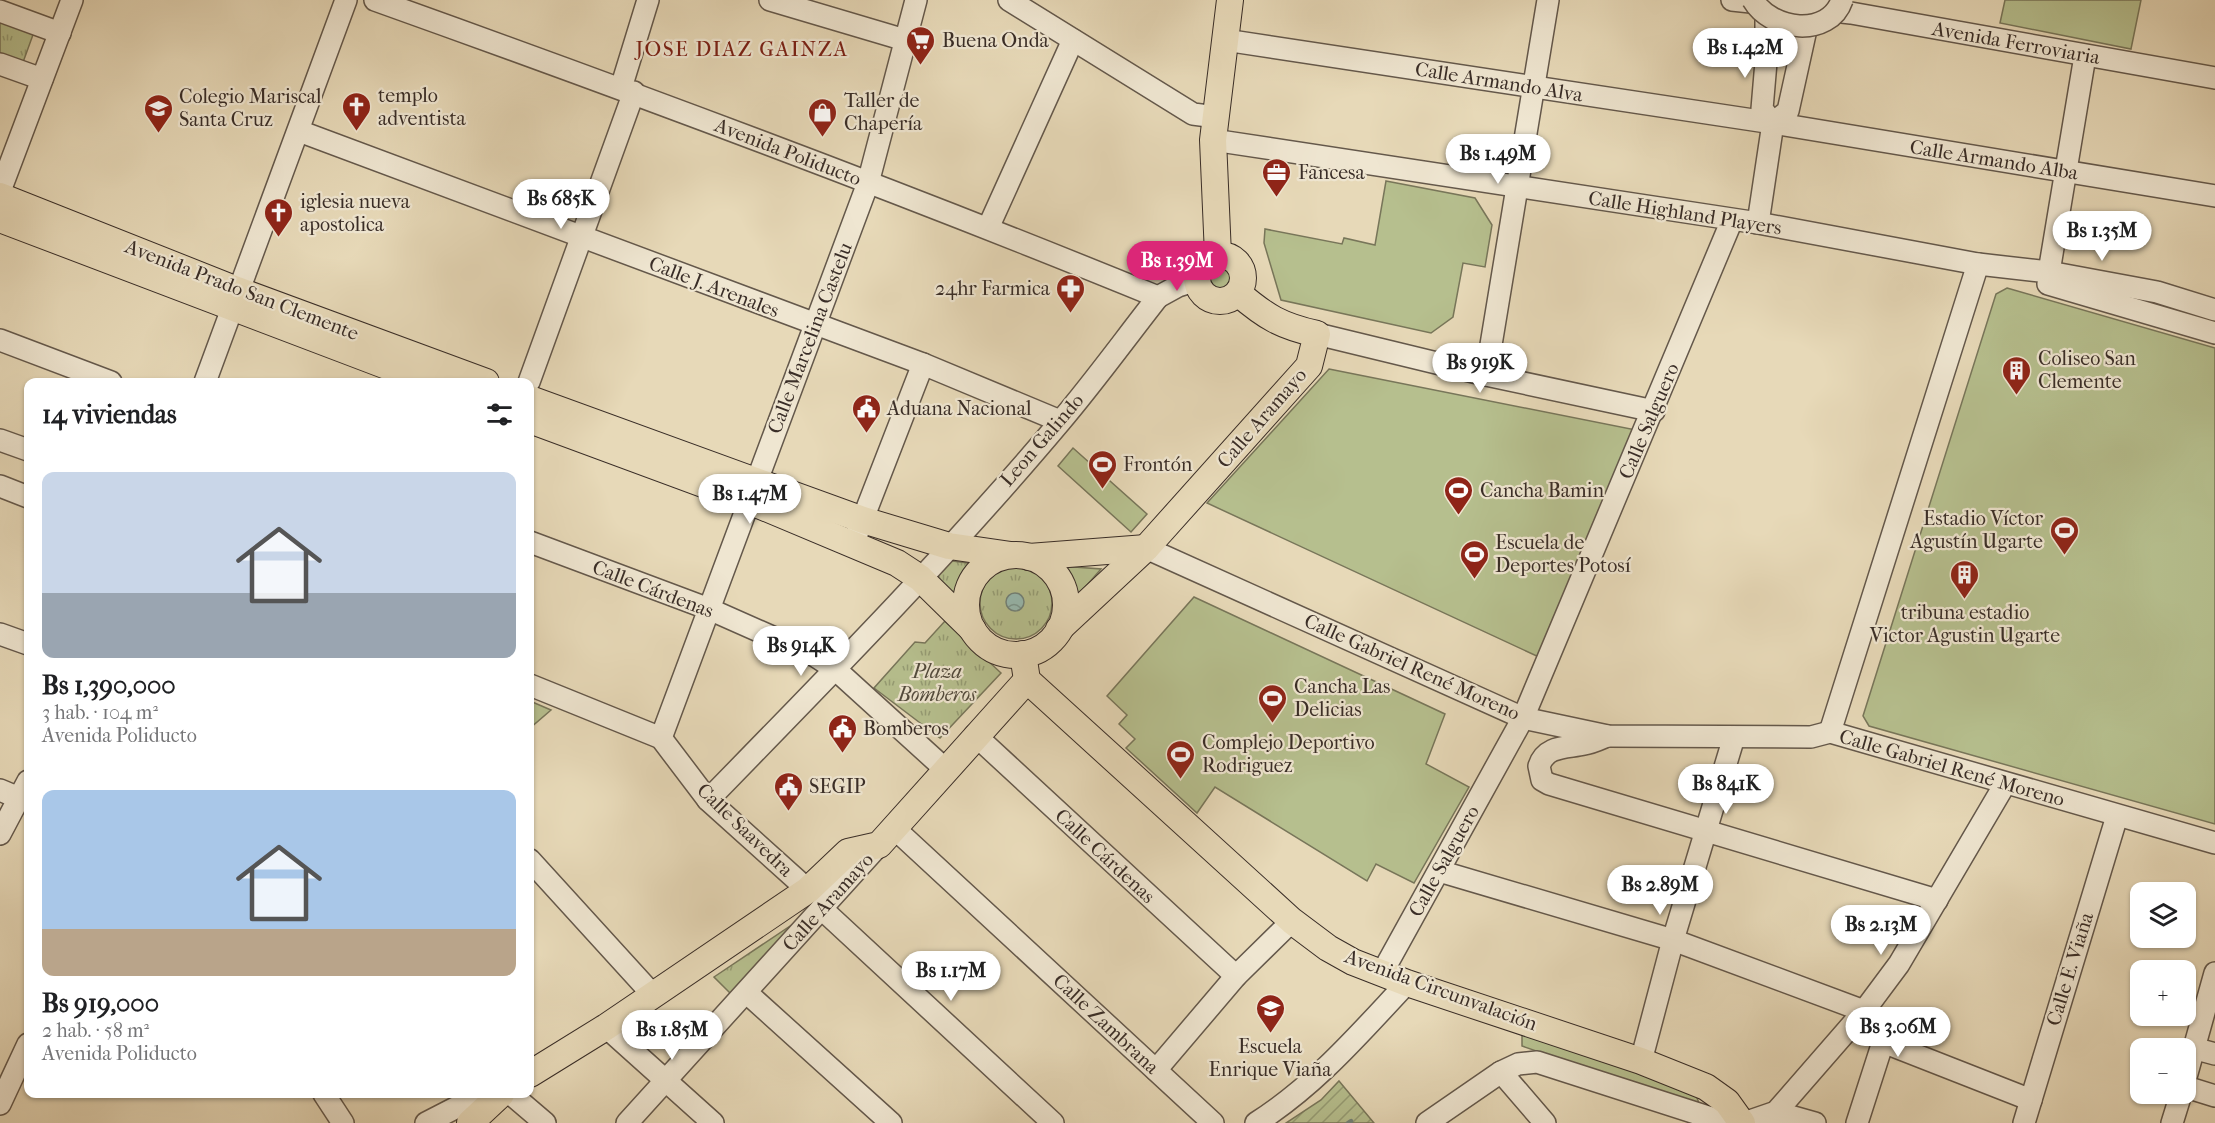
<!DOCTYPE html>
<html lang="es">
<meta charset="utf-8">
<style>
body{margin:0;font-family:"IM FELL French Canon",serif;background:#f6f6f6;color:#202124;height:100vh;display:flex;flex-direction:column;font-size:22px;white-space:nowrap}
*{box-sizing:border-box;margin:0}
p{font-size:20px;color:#757577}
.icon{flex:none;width:33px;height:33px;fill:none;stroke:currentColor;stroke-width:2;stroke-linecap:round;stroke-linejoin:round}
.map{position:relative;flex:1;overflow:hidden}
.details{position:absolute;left:24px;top:378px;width:510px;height:720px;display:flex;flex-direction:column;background:#fff;border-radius:12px;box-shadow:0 2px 4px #0004}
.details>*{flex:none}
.fabs{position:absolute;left:2130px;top:882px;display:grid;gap:12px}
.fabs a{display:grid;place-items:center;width:66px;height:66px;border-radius:12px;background:#fff;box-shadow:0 2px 4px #0004;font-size:30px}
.price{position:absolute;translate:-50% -51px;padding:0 14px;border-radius:21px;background:#fff;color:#222;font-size:20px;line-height:39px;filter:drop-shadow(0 2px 3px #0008)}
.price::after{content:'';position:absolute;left:50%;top:36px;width:18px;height:14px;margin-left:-9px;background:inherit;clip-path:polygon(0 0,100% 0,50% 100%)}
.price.on{background:#db2777;color:#fff}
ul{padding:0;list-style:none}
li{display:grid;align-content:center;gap:12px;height:318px;padding:0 18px}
li span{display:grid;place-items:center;height:186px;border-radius:12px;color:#555}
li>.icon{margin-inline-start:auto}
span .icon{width:108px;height:108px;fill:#fffc;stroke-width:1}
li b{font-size:26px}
h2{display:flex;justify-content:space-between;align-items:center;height:72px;padding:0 18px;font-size:26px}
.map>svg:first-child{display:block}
.grass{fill:#b6bf8e;stroke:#78765a;stroke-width:1.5}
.park{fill:url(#park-tufts);stroke:#78765a;stroke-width:1.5}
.garden{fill:url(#garden-furrows);stroke:#78765a;stroke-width:1.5}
.water{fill:url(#water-waves);stroke:#71827a;stroke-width:1.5}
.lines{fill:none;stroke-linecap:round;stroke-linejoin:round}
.stream{stroke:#71827a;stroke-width:4.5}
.minor-casing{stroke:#64584b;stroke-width:24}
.major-casing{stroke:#392d27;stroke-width:28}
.minor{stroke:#efe6d1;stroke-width:21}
.major{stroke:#e7d9b8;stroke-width:26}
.minor-bridge-casing{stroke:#64584b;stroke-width:24;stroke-linecap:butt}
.minor-bridge{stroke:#efe6d1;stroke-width:21}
.labels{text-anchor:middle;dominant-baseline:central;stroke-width:4.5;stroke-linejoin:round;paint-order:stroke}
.poi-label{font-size:20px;fill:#392d27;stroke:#efe6d1;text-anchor:start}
.street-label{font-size:20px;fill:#392d27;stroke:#efe6d1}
.park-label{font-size:20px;font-style:italic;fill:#524a3c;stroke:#efe6d1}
.neighbourhood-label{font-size:21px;letter-spacing:1.5px;fill:#7a1f14;stroke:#efe6d1}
</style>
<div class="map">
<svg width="2215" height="1123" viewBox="0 0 2215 1123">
<defs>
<pattern id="park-tufts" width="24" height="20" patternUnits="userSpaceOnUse" patternTransform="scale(1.5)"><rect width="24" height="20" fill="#b6bf8e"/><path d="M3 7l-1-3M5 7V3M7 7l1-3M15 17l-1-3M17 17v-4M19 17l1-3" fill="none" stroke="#959c74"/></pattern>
<pattern id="garden-furrows" width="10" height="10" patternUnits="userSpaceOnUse" patternTransform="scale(1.5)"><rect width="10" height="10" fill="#b6bf8e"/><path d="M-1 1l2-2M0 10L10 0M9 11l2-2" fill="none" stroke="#959c74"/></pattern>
<pattern id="water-waves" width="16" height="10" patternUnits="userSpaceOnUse" patternTransform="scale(1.5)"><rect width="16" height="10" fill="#97bab1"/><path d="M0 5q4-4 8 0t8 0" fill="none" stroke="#7c9890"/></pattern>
</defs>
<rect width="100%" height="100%" fill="#e7d9b8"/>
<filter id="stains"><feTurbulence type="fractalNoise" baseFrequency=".00333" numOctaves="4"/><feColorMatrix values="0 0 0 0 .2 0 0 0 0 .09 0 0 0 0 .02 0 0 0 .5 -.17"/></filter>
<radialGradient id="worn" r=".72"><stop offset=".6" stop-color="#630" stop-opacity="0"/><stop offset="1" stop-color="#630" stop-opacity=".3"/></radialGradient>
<g class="grass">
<path d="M 2005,0 L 2141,0 L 2131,49 L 2000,23 Z"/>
<path d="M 1386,181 L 1475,198 L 1492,225 L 1485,267 L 1463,263 L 1453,317 L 1431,333 L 1281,300 L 1264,243 L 1265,229 L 1342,244 L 1344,238 L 1375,245 Z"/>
<circle cx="1220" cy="279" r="14"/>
<path d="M 2007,288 L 2215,348 L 2215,824 L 1869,726 L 1863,716 L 1996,294 Z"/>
<path d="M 1329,369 L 1636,430 L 1541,658 L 1207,503 Z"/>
<path d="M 1073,448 L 1147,514 L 1131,532 L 1058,466 Z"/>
<path d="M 1060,566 L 1101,569 L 1074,600 L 1073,589 Z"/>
<path d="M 1194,597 L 1445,714 L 1426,764 L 1469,787 L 1414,883 L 1376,864 L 1367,881 L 1215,787 L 1197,813 L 1126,748 L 1135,739 L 1119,724 L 1127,715 L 1107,696 Z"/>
<path d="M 530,701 L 551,710 L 530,728 Z"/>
<path d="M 1522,1028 L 1695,1093 L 1701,1108 L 1522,1046 Z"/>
</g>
<g class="park">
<path d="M 0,19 L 34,32 L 22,65 L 0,57 Z"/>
<path d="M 945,560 L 975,564 C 965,575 961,587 960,602 L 938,580 L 937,571 Z"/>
<circle cx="1016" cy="603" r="36"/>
<path d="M 945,621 L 1001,673 L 940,738 L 874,688 L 915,642 L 925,643 Z"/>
<path d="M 820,906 L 733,996 L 714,977 Z"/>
</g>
<path class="garden" d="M 1339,1081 L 1374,1123 L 1286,1123 L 1321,1100 Z"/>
<circle class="water" cx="1015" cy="602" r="9"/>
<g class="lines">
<path class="stream" d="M 1348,1123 L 1351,1121"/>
<defs>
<g id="minor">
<path d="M 375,0 C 638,94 899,191 1158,297 L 1178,286 L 1197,280"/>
<path d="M 770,0 L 905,40"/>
<path d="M 1009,0 L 1193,114 L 1216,117"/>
<path d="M 1732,0 L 1851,13 L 2215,78"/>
<path d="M 1766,0 L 1766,62 L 1762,109 L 1773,123"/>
<path d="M 0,11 L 60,33"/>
<path d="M 1225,40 L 1773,123 L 2215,196"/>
<path d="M 0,64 L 42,79"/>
<path d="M 621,88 L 648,0"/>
<path d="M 299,131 L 923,364 L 1060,421"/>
<path d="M 1213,140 L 1758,223 L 1978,264 L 2049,272 L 2157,292 L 2215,310"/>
<path d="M 0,191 L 72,0"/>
<path d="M 1758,223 L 1773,123 L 1788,111 L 1807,25"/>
<path d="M 988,228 L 1073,40"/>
<path d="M 2049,272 L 2085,56"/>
<path d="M 2048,284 L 2215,333"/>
<path d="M 1317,334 L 1486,375 L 1654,411"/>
<path d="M 0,340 L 111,382"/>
<path d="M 1486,375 L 1548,0"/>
<path d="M 205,382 L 346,0"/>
<path d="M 529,382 L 634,92"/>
<path d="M 0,440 L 28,450"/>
<path d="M 0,486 L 28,497"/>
<path d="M 857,534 L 923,364"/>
<path d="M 530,542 L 709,609 L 815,656 L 835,669 L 945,769"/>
<path d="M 1146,548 L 1523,718 L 1608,736 L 1811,737 L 1830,732 L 2215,843"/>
<path d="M 0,634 L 28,644"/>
<path d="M 530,685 L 661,738 L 708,800 L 808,890"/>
<path d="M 1830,732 L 1978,264"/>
<path d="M 975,735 L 1236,976"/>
<path d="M 1607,736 C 1600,739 1592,743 1584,744 C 1567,748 1546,745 1539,766 L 1542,780 L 1549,784 L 1937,900"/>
<path d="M 661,738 L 868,183 L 916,0"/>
<path d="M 0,790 L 19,798"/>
<path d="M 708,800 C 828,677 949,554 1060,422 C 1094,382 1125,339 1158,297"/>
<path d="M 894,828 L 1213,1123"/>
<path d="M 0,834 L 28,781"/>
<path d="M 530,860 L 653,995"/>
<path d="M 1439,871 L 1673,940 L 1864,1011 C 1878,1019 1881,1027 1883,1042 L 1857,1123"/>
<path d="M 823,910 L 1053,1123"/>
<path d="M 1382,973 L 1523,718 L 1732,220"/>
<path d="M 747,993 L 891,1123"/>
<path d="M 606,1027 L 713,1123"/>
<path d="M 1883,1042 L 2031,1100"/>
<path d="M 2193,1048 L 2215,1054"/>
<path d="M 1641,1061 L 1673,940 L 1734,737"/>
<path d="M 1156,1070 L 1236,976 L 1292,921"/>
<path d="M 1501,1072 L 1545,1123"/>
<path d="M 2186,1077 L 2215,973"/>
<path d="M 2186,1087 L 2215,1096"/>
<path d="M 324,1094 L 343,1123"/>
<path d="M 511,1094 L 545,1123"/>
<path d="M 0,1104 L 28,1044"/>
<path d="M 1776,1112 L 1815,1123"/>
<path d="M 426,1123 L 461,1105 L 493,1094"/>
<path d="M 627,1123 L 879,845"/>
<path d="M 1256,1123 C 1316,1085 1360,1033 1407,983"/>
<path d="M 1427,1123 L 1501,1072 L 1518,1064 L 1537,1062 L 1708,1117 L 1740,1123"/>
<path d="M 1744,1123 L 1776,1112 L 1864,1011 L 1899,964 L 2005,784"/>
<path d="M 2024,1123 L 2117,816"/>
<path d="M 2172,1123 L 2181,1094"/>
</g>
<g id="major">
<path d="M 0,196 L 237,290 L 486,382"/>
<path d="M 0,219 L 429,382"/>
<circle cx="1220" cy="278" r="23"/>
<path d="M 1218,255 L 1213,140 L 1230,0"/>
<path d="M 530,399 L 863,520 L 949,546 L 1011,555"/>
<path d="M 530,420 L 749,501 L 897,563 L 920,578 L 973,630"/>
<circle cx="1016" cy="605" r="50"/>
<path d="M 1029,557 L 1146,548"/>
<path d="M 1059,629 L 1146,548 L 1309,366 L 1317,334 C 1281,326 1266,317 1238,293"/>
<path d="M 1023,654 L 1027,680 L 1292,921 L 1328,948 L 1353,962 L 1407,983 L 1641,1061 L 1706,1087 L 1727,1102 L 1742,1123"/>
<path d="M 530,1074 L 606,1027 L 808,890 L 848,852 L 879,845 L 1027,680"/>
<path d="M 470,1123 L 501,1094"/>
</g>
</defs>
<use href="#minor" class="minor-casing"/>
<use href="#major" class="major-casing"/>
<use href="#minor" class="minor"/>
<use href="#major" class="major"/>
<defs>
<path id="minor-bridge" d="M 1753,0 C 1771,31 1829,38 1842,0"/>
</defs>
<use href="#minor-bridge" class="minor-bridge-casing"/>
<use href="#minor-bridge" class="minor-bridge"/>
</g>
<defs>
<symbol id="supermarket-pin" viewBox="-11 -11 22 30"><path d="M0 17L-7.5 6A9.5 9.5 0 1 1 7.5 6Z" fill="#8f2418" stroke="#efe6d1"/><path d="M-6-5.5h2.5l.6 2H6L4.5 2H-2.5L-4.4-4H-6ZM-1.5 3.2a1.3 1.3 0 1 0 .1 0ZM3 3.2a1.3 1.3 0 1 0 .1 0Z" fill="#fff"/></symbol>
<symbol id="church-pin" viewBox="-11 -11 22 30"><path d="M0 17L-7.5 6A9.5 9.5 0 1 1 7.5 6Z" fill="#8f2418" stroke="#efe6d1"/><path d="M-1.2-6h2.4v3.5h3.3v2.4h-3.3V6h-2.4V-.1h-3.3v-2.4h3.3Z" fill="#fff"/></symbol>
<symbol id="university-pin" viewBox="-11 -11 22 30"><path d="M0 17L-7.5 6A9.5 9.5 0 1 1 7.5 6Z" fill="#8f2418" stroke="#efe6d1"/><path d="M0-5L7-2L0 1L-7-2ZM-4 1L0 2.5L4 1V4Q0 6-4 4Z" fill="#fff"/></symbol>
<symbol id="shop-pin" viewBox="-11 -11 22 30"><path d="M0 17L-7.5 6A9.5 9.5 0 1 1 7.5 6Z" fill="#8f2418" stroke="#efe6d1"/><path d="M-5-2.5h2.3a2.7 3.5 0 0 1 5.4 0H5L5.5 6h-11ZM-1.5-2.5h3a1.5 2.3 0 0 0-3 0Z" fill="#fff"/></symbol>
<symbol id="office-pin" viewBox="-11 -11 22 30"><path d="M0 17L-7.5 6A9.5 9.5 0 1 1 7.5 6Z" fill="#8f2418" stroke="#efe6d1"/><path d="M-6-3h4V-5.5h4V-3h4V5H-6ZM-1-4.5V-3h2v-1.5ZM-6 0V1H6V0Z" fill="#fff"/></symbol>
<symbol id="pharmacy-pin" viewBox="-11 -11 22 30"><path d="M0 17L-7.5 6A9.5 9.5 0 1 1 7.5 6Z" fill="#8f2418" stroke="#efe6d1"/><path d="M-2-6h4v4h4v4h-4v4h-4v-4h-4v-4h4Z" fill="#fff"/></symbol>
<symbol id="building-pin" viewBox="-11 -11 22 30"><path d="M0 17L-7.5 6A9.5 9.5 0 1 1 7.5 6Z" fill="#8f2418" stroke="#efe6d1"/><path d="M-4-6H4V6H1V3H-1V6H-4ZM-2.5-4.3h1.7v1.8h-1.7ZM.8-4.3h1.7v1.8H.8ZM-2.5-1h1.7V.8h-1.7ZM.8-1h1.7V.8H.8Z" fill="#fff"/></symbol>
<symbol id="civic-pin" viewBox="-11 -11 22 30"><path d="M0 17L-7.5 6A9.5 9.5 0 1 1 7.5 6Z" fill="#8f2418" stroke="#efe6d1"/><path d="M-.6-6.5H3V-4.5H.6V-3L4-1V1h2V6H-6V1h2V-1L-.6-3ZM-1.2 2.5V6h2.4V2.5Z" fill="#fff"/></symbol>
<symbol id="stadium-pin" viewBox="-11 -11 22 30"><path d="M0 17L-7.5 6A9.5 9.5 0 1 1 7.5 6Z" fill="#8f2418" stroke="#efe6d1"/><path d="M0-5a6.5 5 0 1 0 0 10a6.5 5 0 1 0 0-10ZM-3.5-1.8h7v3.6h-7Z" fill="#fff"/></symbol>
<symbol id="school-pin" viewBox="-11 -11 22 30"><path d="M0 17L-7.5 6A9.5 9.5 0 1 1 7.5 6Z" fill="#8f2418" stroke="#efe6d1"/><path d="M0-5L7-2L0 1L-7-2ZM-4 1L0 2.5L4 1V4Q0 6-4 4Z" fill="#fff"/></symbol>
</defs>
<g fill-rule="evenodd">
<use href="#supermarket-pin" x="904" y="24" width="33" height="45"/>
<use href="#church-pin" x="340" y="90" width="33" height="45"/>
<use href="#university-pin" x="142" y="92" width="33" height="45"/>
<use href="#shop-pin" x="806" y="96" width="33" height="45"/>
<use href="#office-pin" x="1260" y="156" width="33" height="45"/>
<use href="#church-pin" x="262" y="196" width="33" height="45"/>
<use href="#pharmacy-pin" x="1054" y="272" width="33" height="45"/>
<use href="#building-pin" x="2000" y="354" width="33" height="45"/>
<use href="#civic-pin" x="850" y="392" width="33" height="45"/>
<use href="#stadium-pin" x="1086" y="448" width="33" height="45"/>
<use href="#stadium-pin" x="1442" y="474" width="33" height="45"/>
<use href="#stadium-pin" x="2048" y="514" width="33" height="45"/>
<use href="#stadium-pin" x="1458" y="538" width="33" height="45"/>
<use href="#building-pin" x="1948" y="558" width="33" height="45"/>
<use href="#stadium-pin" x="1256" y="682" width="33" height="45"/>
<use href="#civic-pin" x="826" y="712" width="33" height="45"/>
<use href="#stadium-pin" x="1164" y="738" width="33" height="45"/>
<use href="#civic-pin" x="772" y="770" width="33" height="45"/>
<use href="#school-pin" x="1254" y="992" width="33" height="45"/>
</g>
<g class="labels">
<g class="poi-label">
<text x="942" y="40">Buena Onda</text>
<text x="378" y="95">templo<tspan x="378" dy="23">adventista</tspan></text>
<text x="179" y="96">Colegio Mariscal<tspan x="179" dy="23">Santa Cruz</tspan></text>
<text x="844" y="100">Taller de<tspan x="844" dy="23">Chapería</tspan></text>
<text x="1298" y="172">Fancesa</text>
<text x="300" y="201">iglesia nueva<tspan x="300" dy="23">apostolica</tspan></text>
<text x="1050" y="288" text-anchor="end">24hr Farmica</text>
<text x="2038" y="358">Coliseo San<tspan x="2038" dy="23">Clemente</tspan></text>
<text x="887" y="408">Aduana Nacional</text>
<text x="1123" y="464">Frontón</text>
<text x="1480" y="490">Cancha Bamin</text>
<text x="2043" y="518" text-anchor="end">Estadio Víctor<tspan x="2043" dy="23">Agustín Ugarte</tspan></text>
<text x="1495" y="542">Escuela de<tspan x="1495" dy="23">Deportes Potosí</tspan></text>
<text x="1965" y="612" text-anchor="middle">tribuna estadio<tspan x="1965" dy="23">Victor Agustin Ugarte</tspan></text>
<text x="1294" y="686">Cancha Las<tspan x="1294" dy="23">Delicias</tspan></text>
<text x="863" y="728">Bomberos</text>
<text x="1202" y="742">Complejo Deportivo<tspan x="1202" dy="23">Rodriguez</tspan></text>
<text x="809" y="786">SEGIP</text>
<text x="1270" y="1046" text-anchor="middle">Escuela<tspan x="1270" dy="23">Enrique Viaña</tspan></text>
</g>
<g class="street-label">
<text transform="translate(2016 43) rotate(10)">Avenida Ferroviaria</text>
<text transform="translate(1499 82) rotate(9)">Calle Armando Alva</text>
<text transform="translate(788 152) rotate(21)">Avenida Poliducto</text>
<text transform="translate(1994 160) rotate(9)">Calle Armando Alba</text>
<text transform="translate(1685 213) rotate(9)">Calle Highland Players</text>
<text transform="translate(714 287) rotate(21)">Calle J. Arenales</text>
<text transform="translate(242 290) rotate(21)">Avenida Prado San Clemente</text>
<text transform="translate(810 338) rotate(-69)">Calle Marcelina Castelu</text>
<text transform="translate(1262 418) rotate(-49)">Calle Aramayo</text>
<text transform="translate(1649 421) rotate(-67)">Calle Salguero</text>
<text transform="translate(1042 440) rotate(-49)">Leon Galindo</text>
<text transform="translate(653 589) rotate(21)">Calle Cárdenas</text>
<text transform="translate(1412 667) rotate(24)">Calle Gabriel René Moreno</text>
<text transform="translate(1952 768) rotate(16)">Calle Gabriel René Moreno</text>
<text transform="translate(745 830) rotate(44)">Calle Saavedra</text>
<text transform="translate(1105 856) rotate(43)">Calle Cárdenas</text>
<text transform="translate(1444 861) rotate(-61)">Calle Salguero</text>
<text transform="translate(828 902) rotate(-48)">Calle Aramayo</text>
<text transform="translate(2070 969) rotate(-73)">Calle E. Viaña</text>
<text transform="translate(1441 990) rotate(20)">Avenida Circunvalación</text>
<text transform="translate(1106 1024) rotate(43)">Calle Zambrana</text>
</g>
<g class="park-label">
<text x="937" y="671">Plaza<tspan x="937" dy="23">Bomberos</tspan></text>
</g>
<g class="neighbourhood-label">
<text x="742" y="49">JOSE DIAZ GAINZA</text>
</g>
</g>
<rect width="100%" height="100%" filter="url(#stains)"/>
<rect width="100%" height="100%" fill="url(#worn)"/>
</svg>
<div class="fabs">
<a><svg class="icon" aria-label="layers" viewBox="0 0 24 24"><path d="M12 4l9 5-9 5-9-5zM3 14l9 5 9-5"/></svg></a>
<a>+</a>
<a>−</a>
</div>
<b class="price" style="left:1745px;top:79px">Bs 1.42M</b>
<b class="price" style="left:1498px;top:185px">Bs 1.49M</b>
<b class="price" style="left:561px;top:230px">Bs 685K</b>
<b class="price" style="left:2102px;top:262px">Bs 1.35M</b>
<b class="price on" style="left:1177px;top:292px">Bs 1.39M</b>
<b class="price" style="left:1480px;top:394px">Bs 919K</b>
<b class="price" style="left:750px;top:525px">Bs 1.47M</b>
<b class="price" style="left:801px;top:677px">Bs 914K</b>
<b class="price" style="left:1726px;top:815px">Bs 841K</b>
<b class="price" style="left:1660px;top:916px">Bs 2.89M</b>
<b class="price" style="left:1881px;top:956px">Bs 2.13M</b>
<b class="price" style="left:951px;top:1002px">Bs 1.17M</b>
<b class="price" style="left:1898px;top:1058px">Bs 3.06M</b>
<b class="price" style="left:672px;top:1061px">Bs 1.85M</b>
<section class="details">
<h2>14 viviendas<svg class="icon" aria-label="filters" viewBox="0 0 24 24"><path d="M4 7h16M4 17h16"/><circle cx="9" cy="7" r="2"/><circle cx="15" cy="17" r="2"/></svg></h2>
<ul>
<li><span style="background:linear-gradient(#c9d6e8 65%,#9aa5b1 0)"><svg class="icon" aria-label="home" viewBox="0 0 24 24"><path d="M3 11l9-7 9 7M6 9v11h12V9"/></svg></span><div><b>Bs 1,390,000</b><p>3 hab. · 104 m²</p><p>Avenida Poliducto</p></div></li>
<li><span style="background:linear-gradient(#a9c7e8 75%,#b9a48a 0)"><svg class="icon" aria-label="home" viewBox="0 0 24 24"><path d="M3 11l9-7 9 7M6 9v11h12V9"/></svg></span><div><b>Bs 919,000</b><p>2 hab. · 58 m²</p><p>Avenida Poliducto</p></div></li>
</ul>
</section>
</div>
